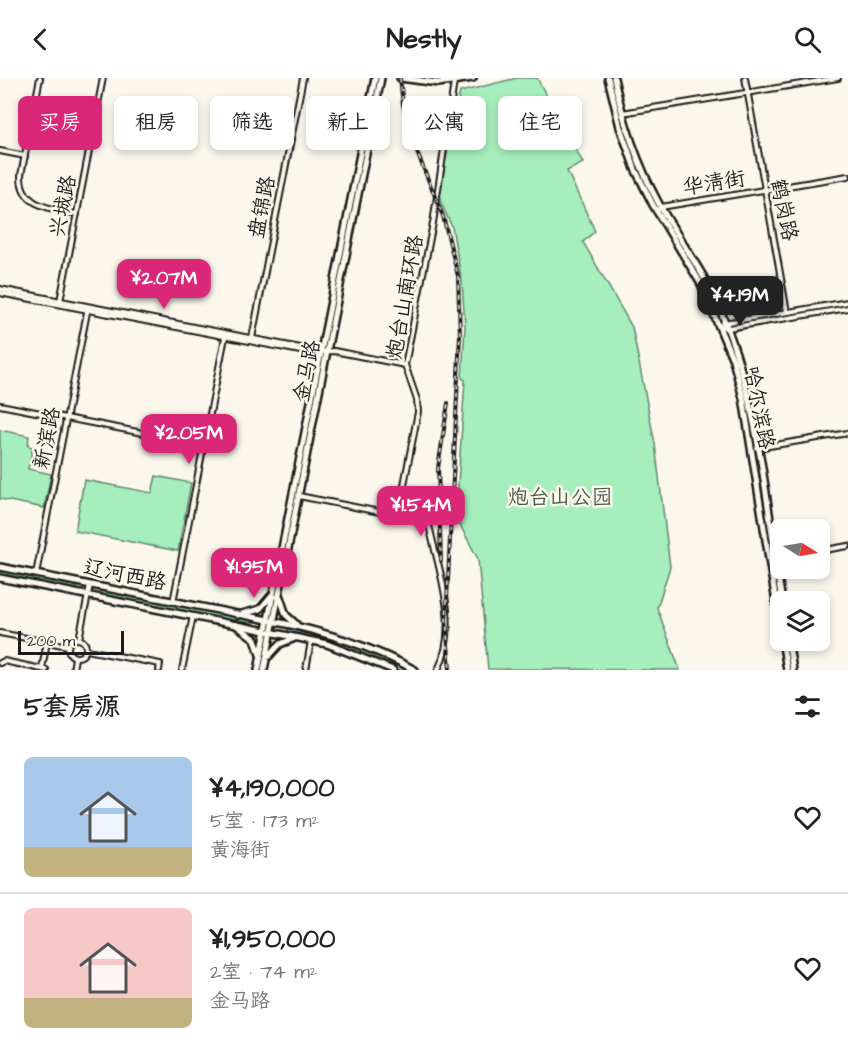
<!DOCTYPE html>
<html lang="zh">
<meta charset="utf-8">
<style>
body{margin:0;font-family:"Architects Daughter","LXGW WenKai TC",sans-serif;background:#f6f6f6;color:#222;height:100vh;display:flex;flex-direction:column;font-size:22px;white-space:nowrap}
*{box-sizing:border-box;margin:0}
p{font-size:20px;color:#767676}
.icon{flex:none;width:33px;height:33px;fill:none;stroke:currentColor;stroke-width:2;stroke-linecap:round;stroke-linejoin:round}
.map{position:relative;height:592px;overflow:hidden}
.drawer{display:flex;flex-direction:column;background:#fff;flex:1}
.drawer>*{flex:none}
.guide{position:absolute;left:18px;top:18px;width:813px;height:54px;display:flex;gap:12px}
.needle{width:39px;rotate:101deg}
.tools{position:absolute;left:770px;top:441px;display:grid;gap:12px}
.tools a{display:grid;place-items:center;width:60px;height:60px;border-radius:9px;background:#fff;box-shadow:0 3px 9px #0003;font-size:30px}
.scale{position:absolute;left:18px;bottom:15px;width:106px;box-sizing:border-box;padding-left:6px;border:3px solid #1c1c1c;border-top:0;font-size:16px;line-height:21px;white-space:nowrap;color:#1c1c1c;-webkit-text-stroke:4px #fbf7ec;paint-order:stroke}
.price{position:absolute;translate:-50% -51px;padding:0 14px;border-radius:12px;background:#db2777;color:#fff;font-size:20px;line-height:39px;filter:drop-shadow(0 2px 3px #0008)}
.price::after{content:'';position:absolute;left:50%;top:36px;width:18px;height:14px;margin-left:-9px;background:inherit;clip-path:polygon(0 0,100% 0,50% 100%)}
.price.selected{background:#222;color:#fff}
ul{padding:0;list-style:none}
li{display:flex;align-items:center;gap:18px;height:150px;padding:0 24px}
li+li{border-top:2px solid #e0e0e0}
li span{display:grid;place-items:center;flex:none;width:168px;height:120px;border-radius:9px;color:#555}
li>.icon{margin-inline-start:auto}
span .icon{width:72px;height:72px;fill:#fffc;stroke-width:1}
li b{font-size:26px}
h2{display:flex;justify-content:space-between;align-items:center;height:72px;padding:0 24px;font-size:26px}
.pill{padding:0 21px;border-radius:9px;background:#fff;box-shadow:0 3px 9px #0003;font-size:21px;line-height:54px}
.pill.selected{background:#db2777;color:#fff}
header{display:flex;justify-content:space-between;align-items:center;height:78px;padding:0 24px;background:#fff;font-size:27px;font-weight:700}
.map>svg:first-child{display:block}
.green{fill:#a6efbd;stroke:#61866c;stroke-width:1.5}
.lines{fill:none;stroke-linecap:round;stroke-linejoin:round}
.minor-casing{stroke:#1c1c1c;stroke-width:8}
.tertiary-casing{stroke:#1c1c1c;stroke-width:10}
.secondary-casing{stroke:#1c1c1c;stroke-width:10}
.minor{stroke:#fbf7ec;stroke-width:4}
.tertiary{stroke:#fbf7ec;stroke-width:5}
.secondary{stroke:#fbf7ec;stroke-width:5}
.rail-casing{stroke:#1c1c1c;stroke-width:4}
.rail{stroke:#fbf7ec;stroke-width:1.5;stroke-dasharray:4.5;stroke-linecap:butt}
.labels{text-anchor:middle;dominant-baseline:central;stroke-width:5;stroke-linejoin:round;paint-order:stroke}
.street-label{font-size:21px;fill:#1c1c1c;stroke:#fbf7ec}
.park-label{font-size:21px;fill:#455b4c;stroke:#fbf7ec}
</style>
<header><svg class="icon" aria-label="back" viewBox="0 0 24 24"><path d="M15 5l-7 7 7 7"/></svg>Nestly<svg class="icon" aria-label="search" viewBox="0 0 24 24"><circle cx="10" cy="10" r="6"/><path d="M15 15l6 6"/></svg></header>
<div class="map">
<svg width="848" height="592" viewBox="0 0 848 592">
<rect width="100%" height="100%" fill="#fbf7ec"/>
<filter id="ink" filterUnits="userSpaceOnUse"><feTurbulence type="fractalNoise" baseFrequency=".0167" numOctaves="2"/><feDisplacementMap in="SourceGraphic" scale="12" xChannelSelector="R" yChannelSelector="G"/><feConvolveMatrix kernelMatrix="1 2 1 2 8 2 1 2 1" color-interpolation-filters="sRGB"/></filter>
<g filter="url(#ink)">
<g class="green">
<path d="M 517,0 L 537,0 L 583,85 L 567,93 L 595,153 L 583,164 L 632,249 L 655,366 L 670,489 L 657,530 L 680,592 L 488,591 L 478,481 L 459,445 L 458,408 L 465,302 L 462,300 L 465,248 L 462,204 L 452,149 L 438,118 L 460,14 Z"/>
<path d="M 0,352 L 29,358 L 28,368 L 33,369 L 28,391 L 51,396 L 44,430 L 0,421 Z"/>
<path d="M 156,398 L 191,405 L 178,473 L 75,453 L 84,402 L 152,415 Z"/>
<path d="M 0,492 L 76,507 L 77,511 L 0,498 Z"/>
<path d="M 102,512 L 253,542 L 254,545 L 224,542 L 102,518 L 100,516 Z"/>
<path d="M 288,551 L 370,572 L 410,592 L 397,592 L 344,569 L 287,555 Z"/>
</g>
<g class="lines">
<defs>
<g id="minor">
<path d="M 40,0 L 21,97 C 20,129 53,131 77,136"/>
<path d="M 745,0 L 787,234"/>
<path d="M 622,35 L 838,0"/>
<path d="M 0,73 L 25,78"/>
<path d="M 656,133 L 661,129 L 848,98"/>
<path d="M 0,211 L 321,274 L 334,273 L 405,287"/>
<path d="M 0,215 L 321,277"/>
<path d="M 60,223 L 103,0"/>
<path d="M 723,245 L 848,224"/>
<path d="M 720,248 L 728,250 L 848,230"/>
<path d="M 252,260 L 303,0"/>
<path d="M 0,327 L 204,367"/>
<path d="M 757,370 L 848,355"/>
<path d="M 299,418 L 425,443 L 429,447 C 439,494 460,547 438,592"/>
<path d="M 398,438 L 418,334 L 417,322 L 405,287 L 433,145 L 454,4"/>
<path d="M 819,473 L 848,468"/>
<path d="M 36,496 L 88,229"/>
<path d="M 173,524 L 225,259"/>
<path d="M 0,555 L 68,568"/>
<circle cx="77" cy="570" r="9"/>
<path d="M 79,561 L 90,507"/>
<path d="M 87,572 L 160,586 L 159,592"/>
<path d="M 0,585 L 4,583 L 46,592"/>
<path d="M 42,590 L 47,564"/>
<path d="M 73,592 L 75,580"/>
<path d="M 182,592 L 193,538"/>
<path d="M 306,592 L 311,563"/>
</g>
<g id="tertiary">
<path d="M 400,0 L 438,5 L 473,0"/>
<path d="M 608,0 L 620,49 L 635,91 L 653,127 L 701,206 L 733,282 L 743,320 L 780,549"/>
<path d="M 614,0 C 623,43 637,85 658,124 C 679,163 707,197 723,239 C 759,328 767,429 782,524"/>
<path d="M 0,489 L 268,542"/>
<path d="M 0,500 L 266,553"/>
<path d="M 782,562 L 787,592"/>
<path d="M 788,562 L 793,592"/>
</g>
<g id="secondary">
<path d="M 280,519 L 286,537 L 296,546"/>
<path d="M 238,537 L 260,531 L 271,518"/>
<path d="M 272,543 C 323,553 369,567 415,592"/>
<path d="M 236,547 L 255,561 L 260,577"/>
<path d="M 270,554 L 327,566 L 393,592"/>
<path d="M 269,578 L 280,566 L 295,560"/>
<path d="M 258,592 L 375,0"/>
<path d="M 264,592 L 381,0"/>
</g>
</defs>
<use href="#minor" class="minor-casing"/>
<use href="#tertiary" class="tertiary-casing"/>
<use href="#secondary" class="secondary-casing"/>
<use href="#minor" class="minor"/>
<use href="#tertiary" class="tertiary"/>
<use href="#secondary" class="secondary"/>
<defs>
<g id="rail">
<path d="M 400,0 L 403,27 L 414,67 L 443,138 L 458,198 L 460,257 L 446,542 L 450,592"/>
<path d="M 441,483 L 438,390 L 448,325"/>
</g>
</defs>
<use href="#rail" class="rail-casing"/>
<use href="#rail" class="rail"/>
</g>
</g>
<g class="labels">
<g class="street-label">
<text transform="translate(714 105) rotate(-9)">华清街</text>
<text transform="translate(63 128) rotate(-79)">兴城路</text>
<text transform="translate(262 129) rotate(-79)">盘锦路</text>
<text transform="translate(784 132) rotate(78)">鹤岗路</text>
<text transform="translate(405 219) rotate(-80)">炮台山南环路</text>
<text transform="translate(307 293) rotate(-79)">金马路</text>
<text transform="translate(759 330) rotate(79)">哈尔滨路</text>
<text transform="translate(47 360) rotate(-79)">新滨路</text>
<text transform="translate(125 497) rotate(11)">辽河西路</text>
</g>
<g class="park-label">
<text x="560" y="419">炮台山公园</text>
</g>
</g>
</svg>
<div class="tools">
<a><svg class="needle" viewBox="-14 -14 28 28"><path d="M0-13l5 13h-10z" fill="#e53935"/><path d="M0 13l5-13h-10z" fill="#767676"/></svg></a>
<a><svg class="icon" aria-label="layers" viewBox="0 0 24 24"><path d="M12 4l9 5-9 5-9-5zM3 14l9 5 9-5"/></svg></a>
</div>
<div class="scale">200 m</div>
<b class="price" style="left:164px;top:232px">¥2.07M</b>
<b class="price selected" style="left:740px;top:249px">¥4.19M</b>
<b class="price" style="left:189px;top:387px">¥2.05M</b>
<b class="price" style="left:421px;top:459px">¥1.54M</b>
<b class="price" style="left:254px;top:521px">¥1.95M</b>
<div class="guide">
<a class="pill selected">买房</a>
<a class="pill">租房</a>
<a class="pill">筛选</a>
<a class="pill">新上</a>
<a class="pill">公寓</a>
<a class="pill">住宅</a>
</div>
</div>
<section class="drawer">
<h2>5套房源<svg class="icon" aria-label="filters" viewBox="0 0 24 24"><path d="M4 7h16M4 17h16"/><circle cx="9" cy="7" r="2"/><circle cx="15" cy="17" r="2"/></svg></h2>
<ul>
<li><span style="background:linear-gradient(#a9c7e8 75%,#c2b280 0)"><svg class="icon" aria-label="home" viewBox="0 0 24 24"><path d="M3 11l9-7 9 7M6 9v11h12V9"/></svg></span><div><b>¥4,190,000</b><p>5室 · 173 m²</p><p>黄海街</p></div><svg class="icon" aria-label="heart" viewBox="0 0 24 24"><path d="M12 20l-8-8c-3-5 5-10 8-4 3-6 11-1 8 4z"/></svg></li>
<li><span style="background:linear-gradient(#f6c9c9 75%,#c2b280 0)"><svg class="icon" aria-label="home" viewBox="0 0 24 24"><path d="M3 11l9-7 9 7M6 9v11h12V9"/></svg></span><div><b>¥1,950,000</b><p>2室 · 74 m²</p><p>金马路</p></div><svg class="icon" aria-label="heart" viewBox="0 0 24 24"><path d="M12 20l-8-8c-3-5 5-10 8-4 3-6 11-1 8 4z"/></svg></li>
</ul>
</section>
